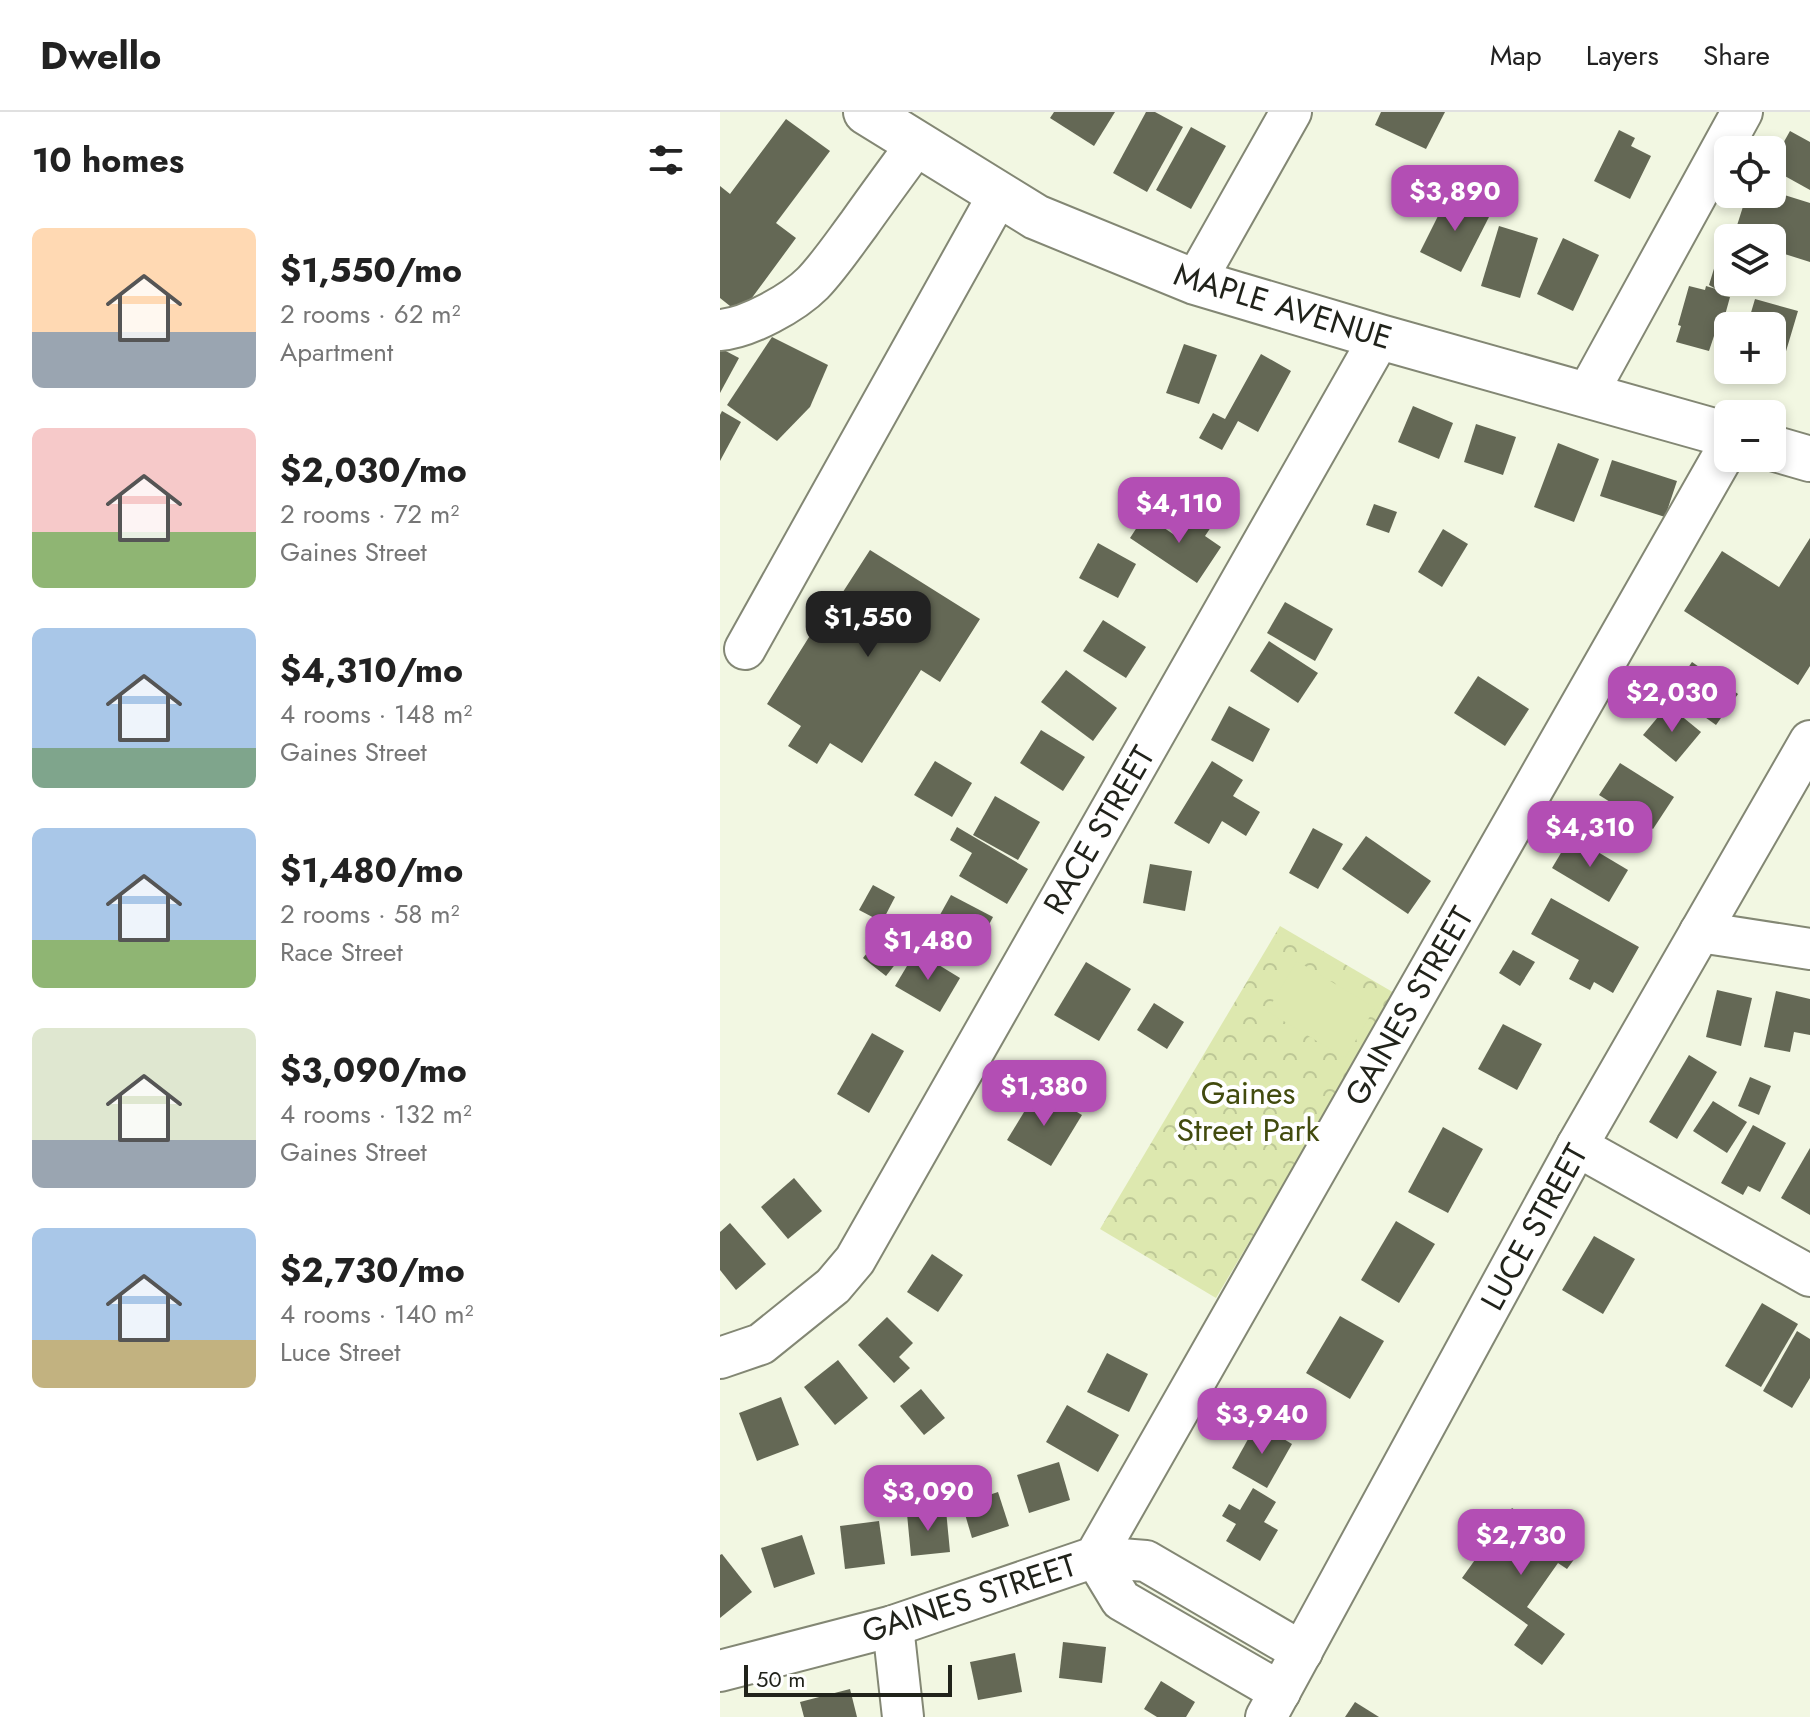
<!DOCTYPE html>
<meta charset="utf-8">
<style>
body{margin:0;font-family:Jost,sans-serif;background:#f6f6f6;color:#222;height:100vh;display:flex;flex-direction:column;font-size:30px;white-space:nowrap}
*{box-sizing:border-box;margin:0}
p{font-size:26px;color:#767676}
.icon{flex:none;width:44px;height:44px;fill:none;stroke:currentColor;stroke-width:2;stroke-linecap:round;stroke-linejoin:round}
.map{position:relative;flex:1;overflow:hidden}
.details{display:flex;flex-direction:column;background:#fff;width:720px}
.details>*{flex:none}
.buttons{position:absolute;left:994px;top:24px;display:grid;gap:16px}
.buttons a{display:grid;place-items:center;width:72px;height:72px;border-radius:12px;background:#fff;box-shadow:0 4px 12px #0003;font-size:40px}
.scale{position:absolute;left:24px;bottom:20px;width:208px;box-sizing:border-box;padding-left:8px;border:4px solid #21231b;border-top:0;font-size:22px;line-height:28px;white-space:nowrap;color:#21231b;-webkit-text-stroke:6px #fff;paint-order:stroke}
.price{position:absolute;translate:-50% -68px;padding:0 18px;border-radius:16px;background:#b34eb4;color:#fff;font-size:26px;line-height:52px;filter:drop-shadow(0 2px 4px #0008)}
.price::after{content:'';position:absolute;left:50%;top:48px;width:24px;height:18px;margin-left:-12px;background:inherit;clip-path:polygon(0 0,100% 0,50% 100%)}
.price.on{background:#222;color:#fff}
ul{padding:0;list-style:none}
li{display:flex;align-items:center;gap:24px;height:200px;padding:0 32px}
li span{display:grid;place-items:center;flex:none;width:224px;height:160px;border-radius:12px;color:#555}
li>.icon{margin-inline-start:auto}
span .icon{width:96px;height:96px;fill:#fffc;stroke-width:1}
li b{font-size:34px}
h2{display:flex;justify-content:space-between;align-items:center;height:96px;padding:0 32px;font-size:34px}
header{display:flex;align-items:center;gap:48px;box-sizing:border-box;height:112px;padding:0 40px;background:#fff;border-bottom:2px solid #e0e0e0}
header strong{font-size:38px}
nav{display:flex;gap:44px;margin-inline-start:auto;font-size:28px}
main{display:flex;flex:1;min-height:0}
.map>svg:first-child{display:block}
.forest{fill:url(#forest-crowns)}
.pitch{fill:#dde8af}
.building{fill:#646855}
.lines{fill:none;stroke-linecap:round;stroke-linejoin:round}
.minor-casing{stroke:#838774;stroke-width:44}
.major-casing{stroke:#838774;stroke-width:48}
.minor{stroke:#fff;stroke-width:40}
.major{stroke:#fff;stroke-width:44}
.labels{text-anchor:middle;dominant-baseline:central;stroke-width:8;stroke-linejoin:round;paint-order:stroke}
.street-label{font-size:32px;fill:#21231b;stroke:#fff}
.park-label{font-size:32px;fill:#424b0e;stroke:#fff}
</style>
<header>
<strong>Dwello</strong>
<nav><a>Map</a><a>Layers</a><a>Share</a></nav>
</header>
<main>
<section class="details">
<h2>10 homes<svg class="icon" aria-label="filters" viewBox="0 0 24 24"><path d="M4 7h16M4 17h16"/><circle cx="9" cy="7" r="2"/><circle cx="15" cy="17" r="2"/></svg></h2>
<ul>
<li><span style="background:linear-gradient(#ffd9b3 65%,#9aa5b1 0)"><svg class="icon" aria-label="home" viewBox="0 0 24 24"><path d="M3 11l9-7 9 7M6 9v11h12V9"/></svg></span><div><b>$1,550/mo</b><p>2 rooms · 62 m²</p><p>Apartment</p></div></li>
<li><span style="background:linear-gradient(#f6c9c9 65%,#8fb573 0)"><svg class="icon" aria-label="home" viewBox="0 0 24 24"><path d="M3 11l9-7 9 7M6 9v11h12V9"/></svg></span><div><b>$2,030/mo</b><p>2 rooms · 72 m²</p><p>Gaines Street</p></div></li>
<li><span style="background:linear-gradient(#a9c7e8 75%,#7fa58c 0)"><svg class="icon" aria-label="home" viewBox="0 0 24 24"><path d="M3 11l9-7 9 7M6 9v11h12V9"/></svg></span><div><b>$4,310/mo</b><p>4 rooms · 148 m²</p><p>Gaines Street</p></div></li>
<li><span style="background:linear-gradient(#a9c7e8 70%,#8fb573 0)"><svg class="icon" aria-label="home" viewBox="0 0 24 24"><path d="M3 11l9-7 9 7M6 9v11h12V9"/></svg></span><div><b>$1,480/mo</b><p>2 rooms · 58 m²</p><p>Race Street</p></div></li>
<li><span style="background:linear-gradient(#dfe7d0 70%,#9aa5b1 0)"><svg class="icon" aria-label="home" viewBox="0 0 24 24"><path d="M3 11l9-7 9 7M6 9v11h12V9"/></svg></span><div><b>$3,090/mo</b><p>4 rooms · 132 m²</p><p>Gaines Street</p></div></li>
<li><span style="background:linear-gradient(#a9c7e8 70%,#c2b280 0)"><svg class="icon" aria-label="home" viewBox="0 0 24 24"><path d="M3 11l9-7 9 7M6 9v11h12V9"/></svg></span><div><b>$2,730/mo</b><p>4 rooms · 140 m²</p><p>Luce Street</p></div></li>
</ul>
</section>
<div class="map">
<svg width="1090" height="1605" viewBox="0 0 1090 1605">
<defs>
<pattern id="forest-crowns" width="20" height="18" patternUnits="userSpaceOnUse" patternTransform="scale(2)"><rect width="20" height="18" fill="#dde8af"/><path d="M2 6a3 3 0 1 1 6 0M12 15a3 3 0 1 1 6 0" fill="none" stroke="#bdc796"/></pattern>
</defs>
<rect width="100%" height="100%" fill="#f2f7e2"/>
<path class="forest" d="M 560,814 L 676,882 L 496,1186 L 380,1117 Z"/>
<path class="pitch" d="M 577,849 L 655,896 L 625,946 L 547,899 Z"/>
<g class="building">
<path d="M 334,0 L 395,0 L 374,34 L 330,6 Z"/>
<path d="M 426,0 L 435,0 L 463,15 L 427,80 L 393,61 Z"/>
<path d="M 661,0 L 725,0 L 706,37 L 655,13 Z"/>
<path d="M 66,7 L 110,39 L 56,111 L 76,126 L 20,202 L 0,186 L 0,74 L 10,82 Z"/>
<path d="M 471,15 L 506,34 L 471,97 L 436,78 Z"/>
<path d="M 899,18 L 915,26 L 911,34 L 931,44 L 910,87 L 874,69 Z"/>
<path d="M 1070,19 L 1090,30 L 1090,78 L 1052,57 L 1052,51 Z"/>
<path d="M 1052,79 L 1090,91 L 1090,150 L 1052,138 L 1052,126 L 1013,126 L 1027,82 L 1052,82 Z"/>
<path d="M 729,82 L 770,103 L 741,160 L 700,140 Z"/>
<path d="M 779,114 L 818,126 L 800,186 L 761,174 Z"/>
<path d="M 843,126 L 879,143 L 853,199 L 817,182 Z"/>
<path d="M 996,150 L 1008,154 L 1008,170 L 1021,170 L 1017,183 L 1005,179 L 1004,184 L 1010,185 L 999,225 L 994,224 L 989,239 L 956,230 L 961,214 L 958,213 L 969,174 L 985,178 L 986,174 L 996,177 L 989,173 Z"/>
<path d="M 1035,187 L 1078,199 L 1064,246 L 1052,242 L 1052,214 L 1027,214 Z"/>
<path d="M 52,225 L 108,253 L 90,295 L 57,329 L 7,293 Z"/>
<path d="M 464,232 L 497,243 L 479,292 L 446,281 Z"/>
<path d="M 0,236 L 19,246 L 0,281 Z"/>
<path d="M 541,242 L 571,259 L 538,320 L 518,309 L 502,338 L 479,326 L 493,301 L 505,307 Z"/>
<path d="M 693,294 L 733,311 L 719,347 L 678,330 Z"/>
<path d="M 2,299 L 21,310 L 0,349 L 0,303 Z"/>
<path d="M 756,312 L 796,325 L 783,363 L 744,350 Z"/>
<path d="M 838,331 L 879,347 L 854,410 L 814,395 Z"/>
<path d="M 892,348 L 957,369 L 945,405 L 880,384 Z"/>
<path d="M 654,392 L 677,400 L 669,421 L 646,413 Z"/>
<path d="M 471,401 L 491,415 L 485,424 L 501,435 L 477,471 L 410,426 L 425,403 L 456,424 Z"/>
<path d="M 723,417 L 748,432 L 722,475 L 698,460 Z"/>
<path d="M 1090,426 L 1090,554 L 1078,573 L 964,499 L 1002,439 L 1059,475 Z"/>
<path d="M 378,431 L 416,452 L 398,486 L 359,466 Z"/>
<path d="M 150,438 L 260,507 L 220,570 L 201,558 L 142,651 L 110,631 L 97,652 L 68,634 L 81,614 L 47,592 L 106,498 L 110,500 Z"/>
<path d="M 565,490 L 613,517 L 595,549 L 547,521 Z"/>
<path d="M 383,508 L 426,535 L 406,566 L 363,539 Z"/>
<path d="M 549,529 L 598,561 L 578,591 L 530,559 Z"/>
<path d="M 972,550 L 1018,582 L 996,613 L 951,581 Z"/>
<path d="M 346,558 L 397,596 L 373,629 L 321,590 Z"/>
<path d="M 758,564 L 809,597 L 785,634 L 734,601 Z"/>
<path d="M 948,593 L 981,620 L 956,650 L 923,623 Z"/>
<path d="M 509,594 L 550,617 L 533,650 L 491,628 Z"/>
<path d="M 321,618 L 365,645 L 343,679 L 300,651 Z"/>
<path d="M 215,649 L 252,671 L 232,705 L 194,683 Z"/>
<path d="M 492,649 L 523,668 L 513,684 L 540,700 L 526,724 L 502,709 L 489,732 L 454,711 Z"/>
<path d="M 900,651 L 954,685 L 933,717 L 879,683 Z"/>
<path d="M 275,684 L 320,710 L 298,748 L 253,723 Z"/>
<path d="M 237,715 L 308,757 L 287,792 L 239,764 L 252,741 L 230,728 Z"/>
<path d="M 593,716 L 623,732 L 598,777 L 569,761 Z"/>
<path d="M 646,724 L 711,769 L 688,802 L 622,757 Z"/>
<path d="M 851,724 L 908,758 L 889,790 L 832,756 Z"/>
<path d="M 430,752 L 472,759 L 465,799 L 423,791 Z"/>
<path d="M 153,773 L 175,785 L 162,810 L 139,798 Z"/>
<path d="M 231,783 L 273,805 L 254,841 L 211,819 Z"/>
<path d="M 831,786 L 919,835 L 893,881 L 874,870 L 870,878 L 849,867 L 859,848 L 811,822 Z"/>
<path d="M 161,823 L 184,841 L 166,864 L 143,846 Z"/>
<path d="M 793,838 L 815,850 L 800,874 L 779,861 Z"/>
<path d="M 196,839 L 240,866 L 220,900 L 175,874 Z"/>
<path d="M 366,850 L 411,877 L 379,929 L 334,903 Z"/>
<path d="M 997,878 L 1032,886 L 1021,934 L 986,925 Z"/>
<path d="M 1056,879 L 1090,887 L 1090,923 L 1074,920 L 1070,940 L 1044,935 Z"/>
<path d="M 434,891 L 464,910 L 447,937 L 417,918 Z"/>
<path d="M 783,912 L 822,932 L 797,978 L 758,957 Z"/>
<path d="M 152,921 L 184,939 L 149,1001 L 117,982 Z"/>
<path d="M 969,943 L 997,960 L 957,1027 L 929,1010 Z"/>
<path d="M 1030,965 L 1051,974 L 1039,1003 L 1018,994 Z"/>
<path d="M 318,977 L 362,1003 L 331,1054 L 287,1028 Z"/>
<path d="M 993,989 L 1027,1010 L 1007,1041 L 973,1019 Z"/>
<path d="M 1033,1013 L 1066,1031 L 1040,1080 L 1028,1074 L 1023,1083 L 1001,1071 Z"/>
<path d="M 723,1015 L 763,1037 L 728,1101 L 688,1080 Z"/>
<path d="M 1090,1036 L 1090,1103 L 1061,1086 Z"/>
<path d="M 74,1066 L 102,1099 L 68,1127 L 41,1095 Z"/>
<path d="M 676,1109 L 715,1132 L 679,1191 L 641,1168 Z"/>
<path d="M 10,1111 L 46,1152 L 16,1178 L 0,1158 L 0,1120 Z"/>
<path d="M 874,1124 L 915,1147 L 883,1202 L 842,1178 Z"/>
<path d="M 212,1142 L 243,1163 L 218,1200 L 187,1180 Z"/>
<path d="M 1042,1191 L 1078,1212 L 1041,1275 L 1005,1254 Z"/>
<path d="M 620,1204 L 664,1229 L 630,1287 L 586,1261 Z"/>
<path d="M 167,1205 L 193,1231 L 179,1245 L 190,1256 L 174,1271 L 138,1233 Z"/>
<path d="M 1077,1219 L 1090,1227 L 1090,1266 L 1072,1296 L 1043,1279 Z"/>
<path d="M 387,1241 L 428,1262 L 409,1300 L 367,1280 Z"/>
<path d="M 118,1248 L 148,1286 L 115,1313 L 84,1275 Z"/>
<path d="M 201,1277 L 225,1306 L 204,1323 L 180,1294 Z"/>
<path d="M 61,1285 L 79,1333 L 37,1349 L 19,1301 Z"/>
<path d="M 347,1293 L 399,1323 L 378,1360 L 326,1330 Z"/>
<path d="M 537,1311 L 572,1332 L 547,1376 L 512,1356 Z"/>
<path d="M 339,1350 L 350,1388 L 309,1401 L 297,1363 Z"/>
<path d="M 533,1376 L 556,1390 L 544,1410 L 558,1418 L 540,1449 L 506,1429 L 516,1412 L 502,1404 L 509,1392 L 520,1398 Z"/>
<path d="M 278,1380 L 289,1414 L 252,1426 L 242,1392 Z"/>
<path d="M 792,1396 L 858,1442 L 847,1457 L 838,1451 L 807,1495 L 845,1522 L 822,1553 L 794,1533 L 808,1513 L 742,1466 Z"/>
<path d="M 226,1398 L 230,1440 L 191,1444 L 187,1402 Z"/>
<path d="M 159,1409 L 165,1452 L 125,1457 L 120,1414 Z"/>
<path d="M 82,1423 L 95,1462 L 54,1476 L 41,1436 Z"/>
<path d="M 2,1442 L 32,1480 L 0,1506 L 0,1443 Z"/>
<path d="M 343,1530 L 386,1535 L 382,1571 L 339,1566 Z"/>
<path d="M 295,1541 L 302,1580 L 258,1588 L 250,1550 Z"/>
<path d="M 441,1569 L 475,1590 L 466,1605 L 437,1605 L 424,1597 Z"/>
<path d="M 130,1577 L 137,1605 L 84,1605 L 80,1590 Z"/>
<path d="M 635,1590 L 659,1605 L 625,1605 Z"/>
</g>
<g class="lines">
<defs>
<g id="minor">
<path d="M 475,170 L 571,0"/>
<path d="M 0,218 C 28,216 73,191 93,171 C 110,153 124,132 139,112 C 158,85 178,58 197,32"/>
<path d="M 866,284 L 1022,0"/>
<path d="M 25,537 L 279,82"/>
<path d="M 980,820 L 1090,837"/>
<path d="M 857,1034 L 1090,1164"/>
<path d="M 0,1246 L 41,1232 L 113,1174 L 135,1148 L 660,225"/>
<path d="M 375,1445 L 401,1488 L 560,1580"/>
<path d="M 375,1445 L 426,1449 L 582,1540"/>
<path d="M 173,1514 L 183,1605"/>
<path d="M 0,1559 L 173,1514 L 375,1445 L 1008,335"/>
<path d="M 546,1605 L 857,1034 L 1090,629"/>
</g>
<g id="major">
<path d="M 146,0 L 316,105 L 475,170 L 660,225 L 1008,323"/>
<path d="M 1052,336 L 1090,347"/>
</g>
</defs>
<use href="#minor" class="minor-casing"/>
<use href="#major" class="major-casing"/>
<use href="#minor" class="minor"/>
<use href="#major" class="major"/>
</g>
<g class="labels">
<g class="street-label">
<text transform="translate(563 194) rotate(17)">MAPLE AVENUE</text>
<text transform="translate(379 718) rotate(-60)">RACE STREET</text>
<text transform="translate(689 894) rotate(-60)">GAINES STREET</text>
<text transform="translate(814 1115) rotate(-61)">LUCE STREET</text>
<text transform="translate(249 1486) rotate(-18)">GAINES STREET</text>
</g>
<g class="park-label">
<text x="528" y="981">Gaines<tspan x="528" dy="37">Street Park</tspan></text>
</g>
</g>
</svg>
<div class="buttons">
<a><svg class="icon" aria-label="locate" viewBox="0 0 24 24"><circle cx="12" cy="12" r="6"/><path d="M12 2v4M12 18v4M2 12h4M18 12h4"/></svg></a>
<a><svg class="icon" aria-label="layers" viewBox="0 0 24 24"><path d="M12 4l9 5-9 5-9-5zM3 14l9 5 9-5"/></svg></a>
<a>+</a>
<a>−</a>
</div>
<div class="scale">50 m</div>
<b class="price" style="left:735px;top:121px">$3,890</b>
<b class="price" style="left:459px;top:433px">$4,110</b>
<b class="price on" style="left:148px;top:547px">$1,550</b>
<b class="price" style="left:952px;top:622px">$2,030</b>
<b class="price" style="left:870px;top:757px">$4,310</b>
<b class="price" style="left:208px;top:870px">$1,480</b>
<b class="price" style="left:324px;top:1016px">$1,380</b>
<b class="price" style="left:542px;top:1344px">$3,940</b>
<b class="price" style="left:208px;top:1421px">$3,090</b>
<b class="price" style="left:801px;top:1465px">$2,730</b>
</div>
</main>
